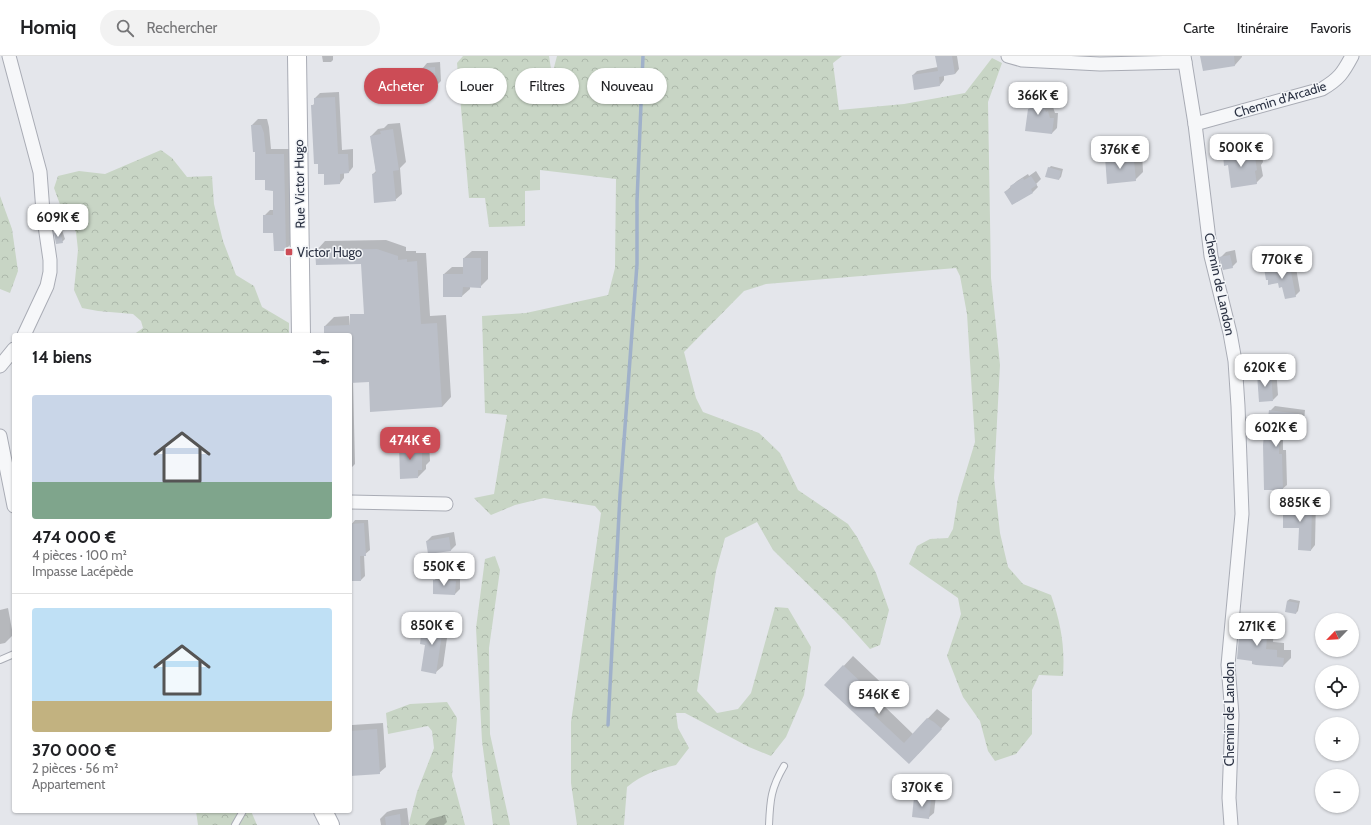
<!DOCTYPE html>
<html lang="fr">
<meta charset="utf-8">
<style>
body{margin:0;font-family:Cabin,sans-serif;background:#f2f2f2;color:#202124;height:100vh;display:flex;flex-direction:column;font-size:15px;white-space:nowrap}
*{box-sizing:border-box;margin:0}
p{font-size:13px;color:#757577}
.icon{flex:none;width:22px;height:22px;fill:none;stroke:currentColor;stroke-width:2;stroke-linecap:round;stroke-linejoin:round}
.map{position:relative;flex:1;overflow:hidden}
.sheet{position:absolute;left:12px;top:277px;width:340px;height:480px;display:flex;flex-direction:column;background:#fff;border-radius:4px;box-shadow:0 1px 3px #0004}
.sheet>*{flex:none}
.hud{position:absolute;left:364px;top:12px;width:380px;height:36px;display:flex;gap:8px}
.needle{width:26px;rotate:245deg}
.fabs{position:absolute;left:1315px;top:557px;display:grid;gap:8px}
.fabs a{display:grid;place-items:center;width:44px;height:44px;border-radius:50%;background:#fff;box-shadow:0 1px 3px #0004;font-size:20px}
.price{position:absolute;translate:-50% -34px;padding:0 9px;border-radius:8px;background:#fff;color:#222;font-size:13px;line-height:26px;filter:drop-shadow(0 1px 2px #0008)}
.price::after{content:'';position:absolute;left:50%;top:24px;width:12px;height:9px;margin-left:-6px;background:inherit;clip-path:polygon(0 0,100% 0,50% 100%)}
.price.selected{background:#cc4c56;color:#fff}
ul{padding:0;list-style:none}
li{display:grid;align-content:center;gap:8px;height:212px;padding:0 20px}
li+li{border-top:1px solid #e0e0e0}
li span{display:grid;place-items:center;height:124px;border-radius:4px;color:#555}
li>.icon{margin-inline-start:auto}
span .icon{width:72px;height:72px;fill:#fffc;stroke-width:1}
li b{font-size:17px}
h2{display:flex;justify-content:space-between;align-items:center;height:48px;padding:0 20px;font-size:17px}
.tag{padding:0 14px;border-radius:18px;background:#fff;box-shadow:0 1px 3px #0004;font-size:14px;line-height:36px}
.tag.selected{background:#cc4c56;color:#fff}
header{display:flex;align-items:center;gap:24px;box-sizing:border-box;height:56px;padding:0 20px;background:#fff;border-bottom:1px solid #e0e0e0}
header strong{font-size:19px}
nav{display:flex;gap:22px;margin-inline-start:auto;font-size:14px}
.search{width:280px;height:36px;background:#f2f2f2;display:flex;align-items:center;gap:10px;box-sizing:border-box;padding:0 14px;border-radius:22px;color:#757577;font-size:15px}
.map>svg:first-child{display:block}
.forest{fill:url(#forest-crowns)}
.shadow{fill:#0003}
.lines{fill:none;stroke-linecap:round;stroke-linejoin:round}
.stream{stroke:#a0b1ca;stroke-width:3.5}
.building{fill:#bbbfc8}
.service-casing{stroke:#a9acb5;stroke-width:8}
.minor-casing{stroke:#a9acb5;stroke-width:15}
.secondary-casing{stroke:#a9acb5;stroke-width:20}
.service{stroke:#f6f7f9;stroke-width:6}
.minor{stroke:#f6f7f9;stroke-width:13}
.secondary{stroke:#fff;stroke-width:18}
.poi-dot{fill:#cc4c56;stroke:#f3f5f8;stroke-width:1.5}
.labels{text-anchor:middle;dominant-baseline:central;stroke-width:3;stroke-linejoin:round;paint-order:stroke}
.street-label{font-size:13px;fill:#2b3243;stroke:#f3f5f8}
.poi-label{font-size:13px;fill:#2b3243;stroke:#f3f5f8;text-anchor:start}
</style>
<header>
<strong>Homiq</strong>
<div class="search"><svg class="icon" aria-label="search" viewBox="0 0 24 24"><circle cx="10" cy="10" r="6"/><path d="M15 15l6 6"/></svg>Rechercher</div>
<nav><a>Carte</a><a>Itinéraire</a><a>Favoris</a></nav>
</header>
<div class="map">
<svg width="1371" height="769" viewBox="0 0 1371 769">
<defs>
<pattern id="forest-crowns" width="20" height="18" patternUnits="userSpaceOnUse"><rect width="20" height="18" fill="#c8d5c5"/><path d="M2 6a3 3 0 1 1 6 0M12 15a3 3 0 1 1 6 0" fill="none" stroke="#acb7aa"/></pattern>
</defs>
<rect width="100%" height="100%" fill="#e4e6eb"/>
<g class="forest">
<path d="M 463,0 L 549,0 L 552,19 L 557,0 L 842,0 L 833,7 L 839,54 L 904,48 L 965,37 L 992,2 L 1002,7 L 988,46 L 991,222 L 1000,309 L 994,422 L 1000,477 L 1008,511 L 1023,528 L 1051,539 C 1061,568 1065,590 1063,620 L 1039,619 L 1032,634 L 1032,678 L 1016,698 L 995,705 L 988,695 L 980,665 L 963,641 L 947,600 L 961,558 L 958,542 L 909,508 L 917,490 L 930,483 L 948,482 L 953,473 L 958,442 L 975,386 L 967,258 L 960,220 L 956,212 L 766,228 L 744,235 L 684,296 L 696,342 L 703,356 L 759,377 L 780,397 L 798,434 L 848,468 L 857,481 L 876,517 L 889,554 L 880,589 L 870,593 L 844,564 L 773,494 L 757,466 L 725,482 L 716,515 L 697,635 L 717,657 L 738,653 L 751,637 L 775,551 L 788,552 L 811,591 L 804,639 L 786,681 L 771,700 L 749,691 L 685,657 L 676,657 L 678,672 L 689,692 L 676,709 C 656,714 643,718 627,731 L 624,769 L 577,769 L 571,727 L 571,666 L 601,457 L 595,450 L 544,442 L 515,449 L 491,459 L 474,442 L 494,438 L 507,359 L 485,357 L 482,260 L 526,257 L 608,239 L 615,212 L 616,123 L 540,114 L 540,134 L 525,135 L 525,170 L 489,171 L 485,142 L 469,142 L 457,7 Z"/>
<path d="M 161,94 L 172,102 L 187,121 L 212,120 L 214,148 L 223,185 L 236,219 L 254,230 L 262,251 L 289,267 L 289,279 L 133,279 L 143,272 L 141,265 L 133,258 L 98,255 L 82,252 L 74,234 L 78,194 L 76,176 L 62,154 L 54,132 L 58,120 L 79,115 L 105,118 Z"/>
<path d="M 0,140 L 12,173 L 18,215 L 10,237 L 0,233 Z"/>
<path d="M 495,500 L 500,514 L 489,592 L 490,678 L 510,769 L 493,769 L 482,685 L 476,572 L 485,503 Z"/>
<path d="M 447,646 L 457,662 L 452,720 L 465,769 L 410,769 L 409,767 L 417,736 L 434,692 L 432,675 L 428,670 L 388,678 L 386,657 L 410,648 Z"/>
<path d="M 196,755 L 251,755 L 257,769 L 198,769 Z"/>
</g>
<g class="shadow">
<path d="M 322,0 L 333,0 L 333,4 L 331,6 L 323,6 Z"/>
<path d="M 936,0 L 957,0 L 959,13 L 955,18 L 944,19 L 944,24 L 940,29 L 913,19 L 917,15 L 938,11 Z"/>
<path d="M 1201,0 L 1242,0 L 1242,1 L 1235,9 L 1204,14 Z"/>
<path d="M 440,6 L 441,25 L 436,30 L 424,31 L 422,13 L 427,7 Z"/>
<path d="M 1041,28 L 1051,51 L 1053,51 L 1055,57 L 1058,57 L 1057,72 L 1052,77 L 1029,54 L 1033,50 L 1027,37 L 1032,32 Z"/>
<path d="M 339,36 L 342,94 L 353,93 L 353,111 L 349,116 L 344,116 L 344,122 L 340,127 L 325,117 L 312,50 L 315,47 L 315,42 L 320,37 Z"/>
<path d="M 258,63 L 267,63 L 269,71 L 271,93 L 289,93 L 291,188 L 285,194 L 264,160 L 270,154 L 274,154 L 274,134 L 266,123 L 256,95 L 252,69 Z"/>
<path d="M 400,67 L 406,106 L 400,112 L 402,138 L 395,144 L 373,118 L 376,115 L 371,80 L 378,73 L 384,72 L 388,68 Z"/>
<path d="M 1260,87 L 1263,106 L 1261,109 L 1263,120 L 1256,127 L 1228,108 L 1224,99 L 1231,92 Z"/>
<path d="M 1127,92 L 1128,98 L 1142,96 L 1143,116 L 1135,124 L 1106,101 L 1114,94 Z"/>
<path d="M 1051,110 L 1063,113 L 1061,121 L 1059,123 L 1049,112 Z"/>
<path d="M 1036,115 L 1041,123 L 1036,128 L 1038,131 L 1033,136 L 1013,148 L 1005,136 L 1017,125 L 1028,118 L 1029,120 Z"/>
<path d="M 62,174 L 65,183 L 62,186 L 55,177 L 57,175 Z"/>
<path d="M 386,184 L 406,191 L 406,195 L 416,195 L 416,197 L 426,197 L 430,260 L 446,259 L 451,341 L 442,351 L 370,325 L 353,326 L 355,408 L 350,413 L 350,279 L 325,279 L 325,270 L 334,261 L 349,260 L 351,283 L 367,282 L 362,207 L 316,195 L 325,185 Z"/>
<path d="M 1235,194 L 1237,206 L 1232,211 L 1221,201 L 1226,196 Z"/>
<path d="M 472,195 L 488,195 L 488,223 L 480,231 L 470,230 L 470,233 L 462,240 L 444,218 L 452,211 L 464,211 L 464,202 Z"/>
<path d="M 1278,206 L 1278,209 L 1295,206 L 1300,235 L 1295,240 L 1265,213 L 1270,207 Z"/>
<path d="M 1276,312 L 1278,339 L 1273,344 L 1258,318 L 1263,313 Z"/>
<path d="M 1275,350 L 1305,354 L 1304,365 L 1299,369 L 1283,367 L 1283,394 L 1286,394 L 1287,429 L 1282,433 L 1265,378 L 1267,376 L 1270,355 Z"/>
<path d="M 425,380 L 425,388 L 429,388 L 430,405 L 426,409 L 426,413 L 418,421 L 400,388 L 408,381 Z"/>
<path d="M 1316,444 L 1315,489 L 1311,494 L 1300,471 L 1284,449 L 1288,445 Z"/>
<path d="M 355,464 L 368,464 L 370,494 L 364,499 L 365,520 L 361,524 L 351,500 L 350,500 L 351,469 Z"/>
<path d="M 454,476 L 456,489 L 451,494 L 429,497 L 427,485 L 432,480 Z"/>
<path d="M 439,519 L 460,520 L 460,533 L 455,538 L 434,525 Z"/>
<path d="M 1290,543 L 1300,545 L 1298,555 L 1296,557 L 1287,545 Z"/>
<path d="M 8,552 L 13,579 L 5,587 L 0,588 L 0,554 Z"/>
<path d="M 442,559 L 454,561 L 453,571 L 448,575 L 443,610 L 436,616 L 426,588 L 423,572 L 430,565 L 436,566 Z"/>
<path d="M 1249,561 L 1275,564 L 1273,586 L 1284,587 L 1284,594 L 1291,594 L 1291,602 L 1283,610 L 1241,569 Z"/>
<path d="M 853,600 L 893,638 L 883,649 L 913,678 L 937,653 L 950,663 L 918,698 L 826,629 Z"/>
<path d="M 383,667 L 386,711 L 379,717 L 350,719 L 350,672 L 352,669 Z"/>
<path d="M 920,737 L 936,739 L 934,757 L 928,762 L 915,742 Z"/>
<path d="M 407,752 L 409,769 L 381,769 L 380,763 L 387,756 L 393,754 Z"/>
<path d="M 445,759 L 447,766 L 444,769 L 425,769 L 430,763 Z"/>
</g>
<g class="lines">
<path class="stream" d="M 608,669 L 620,439 L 637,208 L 637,145 L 643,0"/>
</g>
<g class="building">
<path d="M 935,0 L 952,0 L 955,18 L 939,21 L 940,30 L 914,34 L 912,19 L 938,15 Z"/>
<path d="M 1200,0 L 1234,0 L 1235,10 L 1203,15 Z"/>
<path d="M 435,11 L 436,31 L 423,32 L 421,12 Z"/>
<path d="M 1036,32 L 1046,56 L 1048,55 L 1050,62 L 1054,62 L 1052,78 L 1025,75 L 1028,53 L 1033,51 L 1026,36 Z"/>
<path d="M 335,41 L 338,98 L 348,98 L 349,117 L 340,118 L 340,128 L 324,129 L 324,118 L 318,118 L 318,108 L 314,108 L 311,49 L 314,49 L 314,42 Z"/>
<path d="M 251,69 L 261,69 L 264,77 L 266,98 L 284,98 L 286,195 L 274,195 L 273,177 L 263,177 L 263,159 L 273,159 L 273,135 L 265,134 L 265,124 L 255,124 L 255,96 L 253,96 Z"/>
<path d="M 393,73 L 399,114 L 393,115 L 396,145 L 374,147 L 372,118 L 376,117 L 370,80 L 381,78 L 380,75 Z"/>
<path d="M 1254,94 L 1257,114 L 1255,115 L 1257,128 L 1231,132 L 1228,109 L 1224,110 L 1223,98 Z"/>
<path d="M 1120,100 L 1120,105 L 1134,104 L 1136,125 L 1107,128 L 1105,101 Z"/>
<path d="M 1048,111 L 1061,115 L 1059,124 L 1045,121 Z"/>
<path d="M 1031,120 L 1037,129 L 1031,133 L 1033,137 L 1012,149 L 1004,136 L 1011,132 L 1010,130 L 1023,122 L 1024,124 Z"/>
<path d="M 60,176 L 63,187 L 56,188 L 54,177 Z"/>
<path d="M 377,193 L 398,200 L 398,204 L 407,203 L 407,206 L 417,205 L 421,268 L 437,267 L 442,351 L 370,356 L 369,326 L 350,327 L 350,279 L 324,279 L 324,270 L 350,269 L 350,258 L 364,258 L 361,208 L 316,209 L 315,194 Z"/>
<path d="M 1230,199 L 1233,212 L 1223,214 L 1219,201 Z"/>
<path d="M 463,202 L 481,202 L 481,232 L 463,231 L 462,241 L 443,241 L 443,218 L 463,218 Z"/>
<path d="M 1273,211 L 1273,214 L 1290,211 L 1296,241 L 1285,243 L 1282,231 L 1279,232 L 1278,227 L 1268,229 L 1268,224 L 1266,224 L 1264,212 Z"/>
<path d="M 1271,317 L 1273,345 L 1259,346 L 1257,318 Z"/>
<path d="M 1269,354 L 1301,358 L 1300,370 L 1279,368 L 1279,398 L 1282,398 L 1283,434 L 1264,434 L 1263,389 L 1264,378 L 1266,378 Z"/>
<path d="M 399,388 L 418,388 L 418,395 L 422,395 L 422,414 L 418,414 L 418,422 L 400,423 Z"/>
<path d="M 1283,449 L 1312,449 L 1311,495 L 1298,494 L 1299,472 L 1283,472 Z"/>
<path d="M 364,467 L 366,500 L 360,500 L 361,525 L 351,525 L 350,468 Z"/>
<path d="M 449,481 L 451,495 L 428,498 L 426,485 Z"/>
<path d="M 433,524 L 456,525 L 455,539 L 433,538 Z"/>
<path d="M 1287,545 L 1298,547 L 1296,558 L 1285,556 Z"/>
<path d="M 434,566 L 448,568 L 446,578 L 442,578 L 436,618 L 421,615 L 425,589 L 420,588 L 422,571 L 433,573 Z"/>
<path d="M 1240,569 L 1268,571 L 1266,593 L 1277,594 L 1277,601 L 1284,602 L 1283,611 L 1256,609 L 1252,608 L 1252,605 L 1237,603 Z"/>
<path d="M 843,609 L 884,648 L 874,659 L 904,687 L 927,662 L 934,666 L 942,673 L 909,708 L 824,629 Z"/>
<path d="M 377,673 L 380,718 L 350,720 L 350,675 Z"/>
<path d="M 914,741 L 931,743 L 929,763 L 912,761 Z"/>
<path d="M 400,758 L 401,769 L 386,769 L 385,761 Z"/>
</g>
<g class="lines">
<defs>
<g id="service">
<path d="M 0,604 L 14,598"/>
<path d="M 235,769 L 243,755"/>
<path d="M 769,769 C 770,744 771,732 784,710"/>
</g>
<g id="minor">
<path d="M 9,0 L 40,116 L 43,156 L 50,204 L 50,216 L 47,230 L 24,279"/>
<path d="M 1008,0 L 1022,4 L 1100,8 L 1185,6"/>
<path d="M 1184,0 L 1195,68 L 1211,200 L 1230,277 L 1235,305 L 1238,350 L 1242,458 L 1228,609 L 1232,659 L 1229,742 L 1231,769"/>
<path d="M 1195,68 L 1322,33 C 1339,23 1343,17 1352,0"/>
<path d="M 0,310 L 14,293"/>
<path d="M 0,380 L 14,450"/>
<path d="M 350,446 L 446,448"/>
</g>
<g id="secondary">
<path d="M 297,0 L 301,279"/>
<path d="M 323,755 L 330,769"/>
</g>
</defs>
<use href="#service" class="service-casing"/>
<use href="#minor" class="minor-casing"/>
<use href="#secondary" class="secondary-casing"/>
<use href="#service" class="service"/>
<use href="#minor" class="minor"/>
<use href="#secondary" class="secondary"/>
</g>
<rect class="poi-dot" x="285" y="192" width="8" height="8" rx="2"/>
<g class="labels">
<g class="street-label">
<text transform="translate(1280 43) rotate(-17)">Chemin d'Arcadie</text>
<text transform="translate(299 128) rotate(-91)">Rue Victor Hugo</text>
<text transform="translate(1220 228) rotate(78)">Chemin de Landon</text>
<text transform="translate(1229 658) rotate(-90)">Chemin de Landon</text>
</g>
<g class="poi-label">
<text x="297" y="196">Victor Hugo</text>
</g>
</g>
</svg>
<div class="fabs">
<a><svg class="needle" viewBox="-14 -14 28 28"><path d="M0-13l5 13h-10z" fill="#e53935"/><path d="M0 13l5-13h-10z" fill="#757577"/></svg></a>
<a><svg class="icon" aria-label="locate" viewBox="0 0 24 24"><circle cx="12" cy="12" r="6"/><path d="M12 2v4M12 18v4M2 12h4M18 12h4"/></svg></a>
<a>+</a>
<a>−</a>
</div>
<b class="price" style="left:1038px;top:60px">366K €</b>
<b class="price" style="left:1241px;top:112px">500K €</b>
<b class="price" style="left:1120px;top:114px">376K €</b>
<b class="price" style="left:58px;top:182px">609K €</b>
<b class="price" style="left:1282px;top:224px">770K €</b>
<b class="price" style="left:1265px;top:332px">620K €</b>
<b class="price" style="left:1276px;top:392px">602K €</b>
<b class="price selected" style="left:410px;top:405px">474K €</b>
<b class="price" style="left:1300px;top:467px">885K €</b>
<b class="price" style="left:444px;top:531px">550K €</b>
<b class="price" style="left:432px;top:590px">850K €</b>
<b class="price" style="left:1257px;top:591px">271K €</b>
<b class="price" style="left:879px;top:659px">546K €</b>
<b class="price" style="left:922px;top:752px">370K €</b>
<div class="hud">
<a class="tag selected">Acheter</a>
<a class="tag">Louer</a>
<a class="tag">Filtres</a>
<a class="tag">Nouveau</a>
</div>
<section class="sheet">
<h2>14 biens<svg class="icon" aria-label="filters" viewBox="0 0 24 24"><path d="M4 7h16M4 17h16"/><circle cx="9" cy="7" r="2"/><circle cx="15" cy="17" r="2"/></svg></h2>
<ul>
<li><span style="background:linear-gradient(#c9d6e8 70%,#7fa58c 0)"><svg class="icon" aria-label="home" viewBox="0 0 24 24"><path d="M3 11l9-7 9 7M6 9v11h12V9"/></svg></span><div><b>474 000 €</b><p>4 pièces · 100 m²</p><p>Impasse Lacépède</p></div></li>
<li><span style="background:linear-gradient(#bfe0f5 75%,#c2b280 0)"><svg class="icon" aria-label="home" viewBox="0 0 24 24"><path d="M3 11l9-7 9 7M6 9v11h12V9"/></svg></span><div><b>370 000 €</b><p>2 pièces · 56 m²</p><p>Appartement</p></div></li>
</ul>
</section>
</div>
